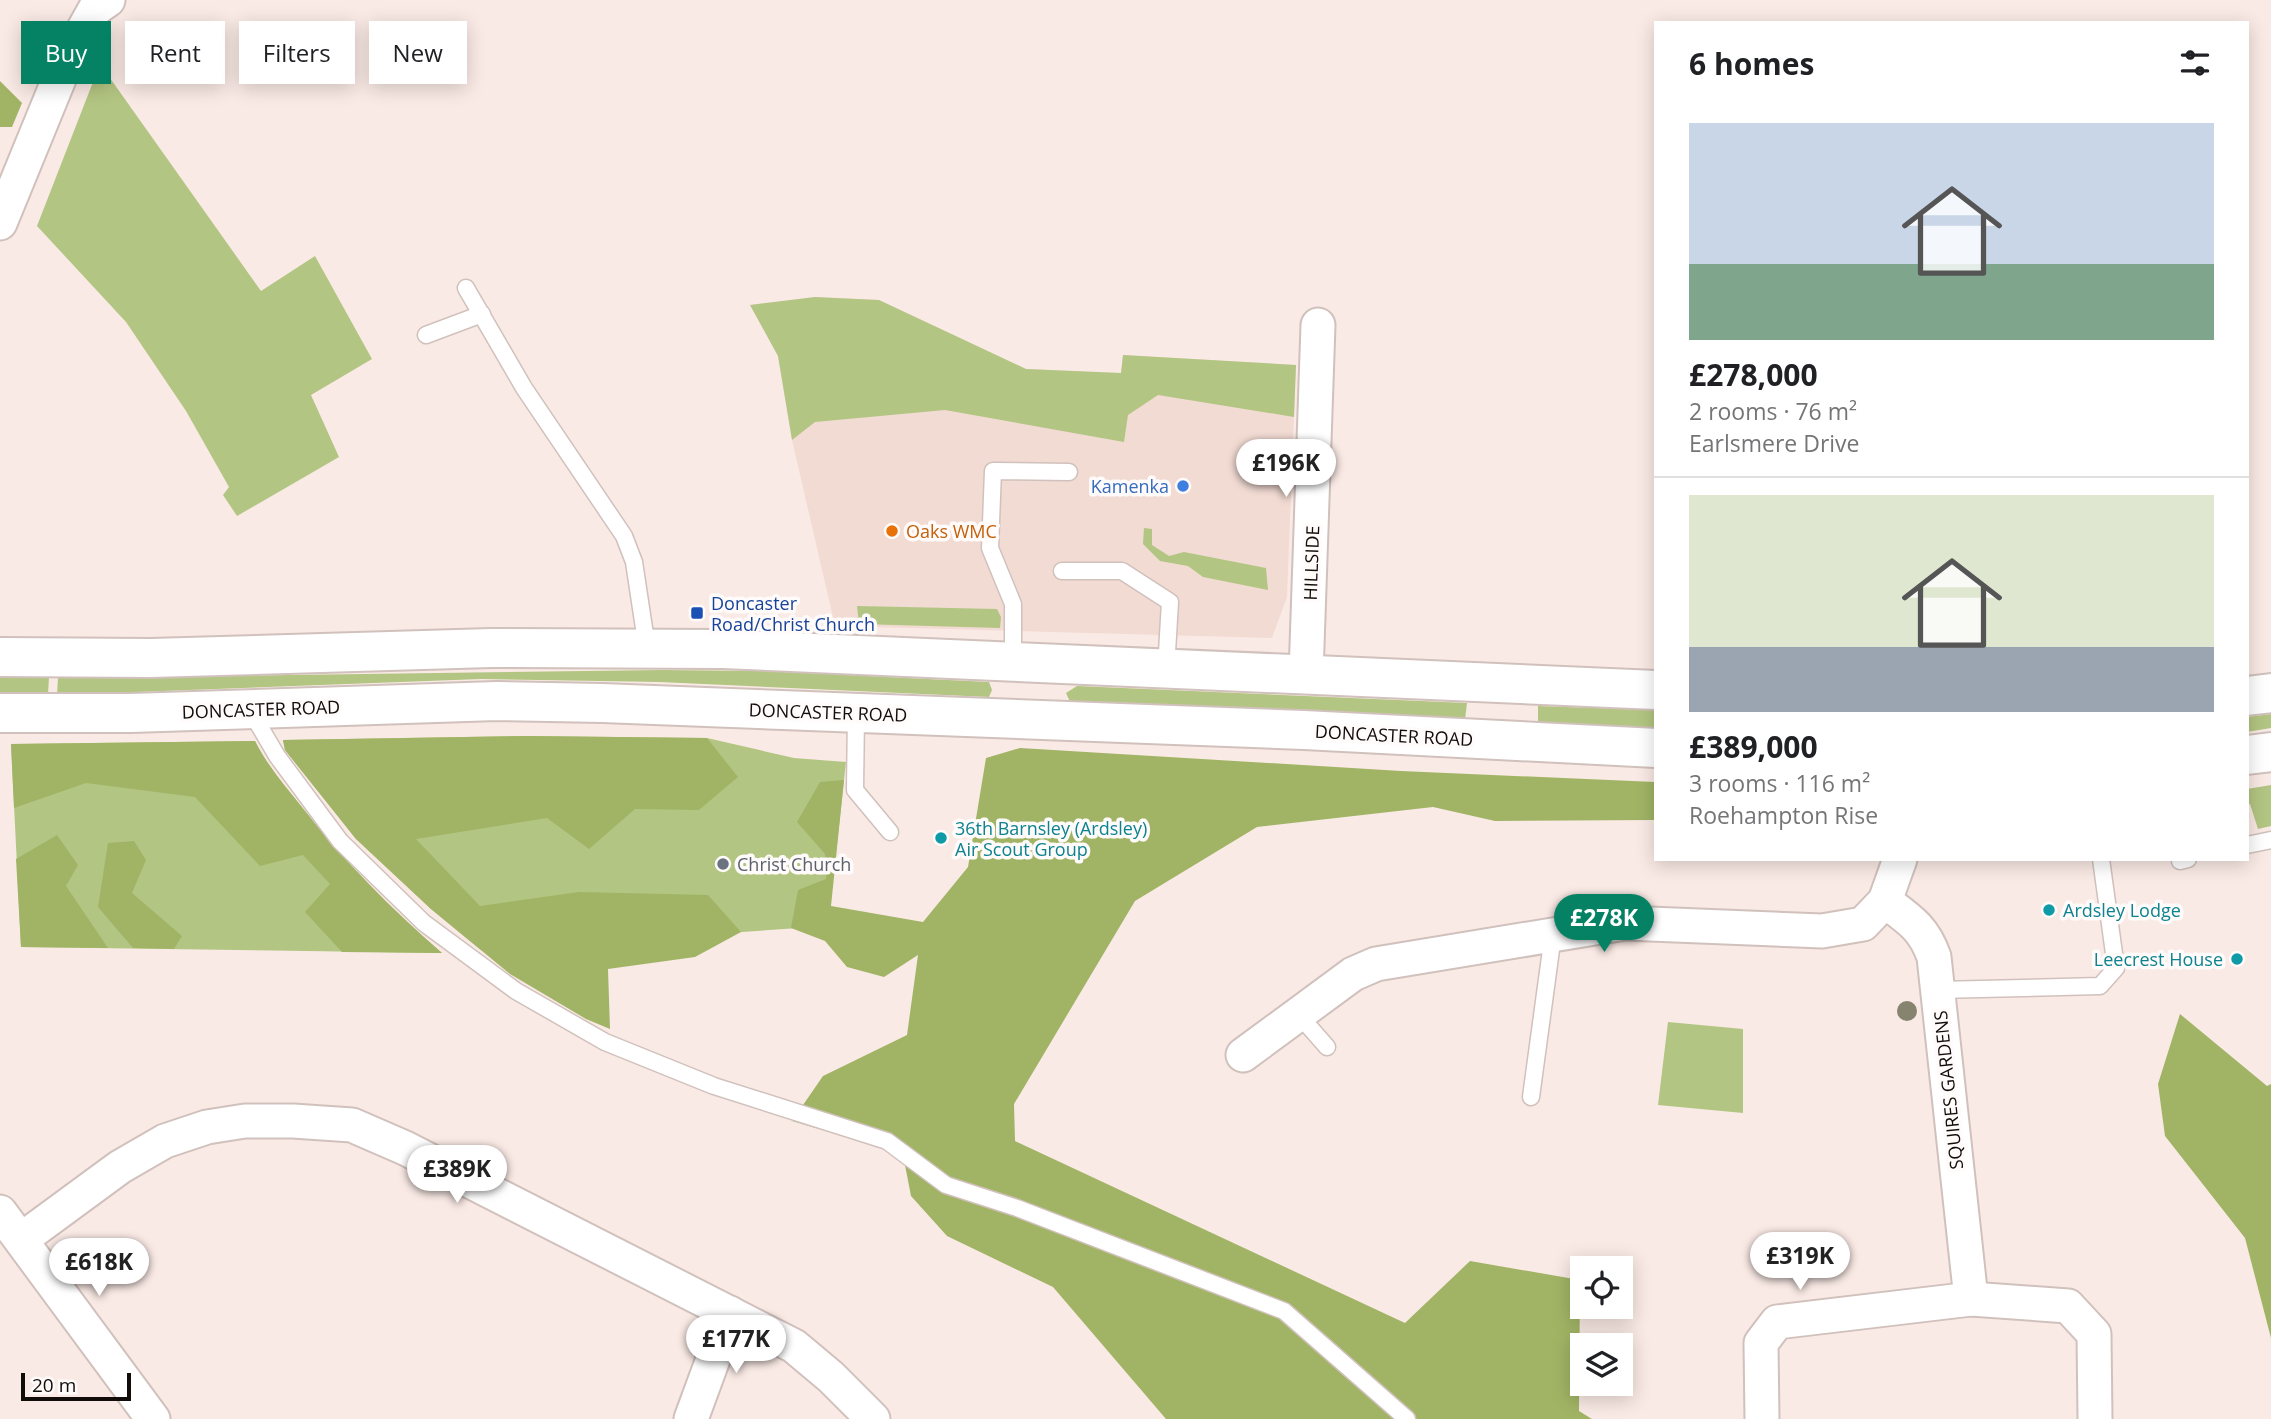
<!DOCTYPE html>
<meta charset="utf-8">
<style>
body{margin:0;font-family:"Open Sans",sans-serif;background:#f2f2f2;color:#202124;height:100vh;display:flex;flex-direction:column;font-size:26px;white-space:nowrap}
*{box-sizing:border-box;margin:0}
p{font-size:23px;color:#757577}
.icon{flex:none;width:38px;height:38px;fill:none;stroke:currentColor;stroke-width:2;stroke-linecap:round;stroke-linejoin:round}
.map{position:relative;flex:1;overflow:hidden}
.panel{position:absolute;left:1654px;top:21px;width:595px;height:840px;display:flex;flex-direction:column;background:#fff;border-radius:0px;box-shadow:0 4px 18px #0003}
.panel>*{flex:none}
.top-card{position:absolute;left:21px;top:21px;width:665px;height:63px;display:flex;gap:14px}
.tools{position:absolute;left:1570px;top:1256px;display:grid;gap:14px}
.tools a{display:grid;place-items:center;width:63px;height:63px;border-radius:0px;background:#fff;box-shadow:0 4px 18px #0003;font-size:35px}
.scale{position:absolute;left:21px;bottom:18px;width:110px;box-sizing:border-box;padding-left:7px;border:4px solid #120d0b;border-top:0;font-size:19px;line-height:24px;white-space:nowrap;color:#120d0b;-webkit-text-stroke:5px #fefbfa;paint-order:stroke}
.price{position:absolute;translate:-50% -60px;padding:0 16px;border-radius:24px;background:#fff;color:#222;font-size:23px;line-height:46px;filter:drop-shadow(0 2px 4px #0008)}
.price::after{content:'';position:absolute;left:50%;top:42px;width:21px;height:16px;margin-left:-10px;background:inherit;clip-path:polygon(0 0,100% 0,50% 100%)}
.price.selected{background:#048263;color:#fff}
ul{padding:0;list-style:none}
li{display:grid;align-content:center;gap:14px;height:371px;padding:0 35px}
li+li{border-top:2px solid #e0e0e0}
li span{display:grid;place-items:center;height:217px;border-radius:0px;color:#555}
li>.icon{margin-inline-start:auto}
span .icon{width:126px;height:126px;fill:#fffc;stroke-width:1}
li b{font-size:30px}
h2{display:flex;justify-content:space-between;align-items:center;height:84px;padding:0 35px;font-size:30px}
.chip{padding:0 24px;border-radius:0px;background:#fff;box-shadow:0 4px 18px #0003;font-size:24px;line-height:63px}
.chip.selected{background:#048263;color:#fff}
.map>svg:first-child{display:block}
.built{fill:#f2dbd3}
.green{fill:#b3c582}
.forest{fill:#a1b465}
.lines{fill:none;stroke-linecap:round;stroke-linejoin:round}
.lane-casing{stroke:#d1c1bc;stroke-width:19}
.street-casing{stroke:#d1c1bc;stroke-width:37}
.highway-casing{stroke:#d1c1bc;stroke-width:42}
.lane{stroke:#fff;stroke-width:16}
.street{stroke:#fff;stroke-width:33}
.highway{stroke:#fff;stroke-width:38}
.tree{fill:#86836e}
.shop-dot{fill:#3f7fe0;stroke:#fefbfa;stroke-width:2.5}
.food-dot{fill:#e8710a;stroke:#fefbfa;stroke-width:2.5}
.transit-dot{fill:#1a4fb4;stroke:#fefbfa;stroke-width:2.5}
.culture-dot{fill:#0f9aa8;stroke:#fefbfa;stroke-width:2.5}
.worship-dot{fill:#6b7280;stroke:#fefbfa;stroke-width:2.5}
.labels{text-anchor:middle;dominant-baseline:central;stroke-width:7;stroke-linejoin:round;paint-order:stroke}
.shop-label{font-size:18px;fill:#366cbe;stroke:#fefbfa;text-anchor:end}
.food-label{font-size:18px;fill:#c56008;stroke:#fefbfa;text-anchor:start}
.street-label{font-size:18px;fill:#120d0b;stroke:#fefbfa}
.transit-label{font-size:18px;fill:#164399;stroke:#fefbfa;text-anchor:start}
.culture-label{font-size:18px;fill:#0d838f;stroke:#fefbfa;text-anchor:start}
.worship-label{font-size:18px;fill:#5b616d;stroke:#fefbfa;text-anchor:start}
</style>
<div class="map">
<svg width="2271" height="1419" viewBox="0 0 2271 1419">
<rect width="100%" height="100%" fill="#faeae5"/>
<path class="built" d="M 815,297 L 879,300 L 1026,369 L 1121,373 L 1123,355 L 1296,365 L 1287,597 L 1272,638 L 835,626 L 792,440 L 778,356 L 750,305 Z"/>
<g class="green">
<path d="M 100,64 L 261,291 L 315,256 L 372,359 L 311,395 L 339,457 L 237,516 L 223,495 L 229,487 L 186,411 L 126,322 L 37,226 Z"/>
<path d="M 815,297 L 879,300 L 1026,369 L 1121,373 L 1123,355 L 1296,365 L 1294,417 L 1158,395 L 1128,415 L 1124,442 L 945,410 L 815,422 L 792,440 L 778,356 L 750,305 Z"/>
<path d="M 1144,528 L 1152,529 L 1152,545 L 1169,556 L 1184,552 L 1266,568 L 1268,590 L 1203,577 L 1188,566 L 1160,561 L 1143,544 Z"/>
<path d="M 857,606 L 997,609 L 1001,617 L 1000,628 L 859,624 Z"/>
<path d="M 661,670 L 765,671 L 989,682 L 992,690 L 989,697 L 660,682 L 481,679 L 57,695 L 58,678 Z"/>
<path d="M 0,675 L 49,677 L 48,695 L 0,693 Z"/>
<path d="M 1077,686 L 1467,703 L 1465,720 L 1071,704 L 1066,693 Z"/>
<path d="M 1538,706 L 1652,710 L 1655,711 L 1655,728 L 1538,725 Z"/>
<path d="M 2271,714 L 2271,728 L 2247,732 L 2247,717 Z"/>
<path d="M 528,736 L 707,738 L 794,758 L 846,762 L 828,926 L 481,950 L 431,909 L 356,839 L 285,750 L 283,740 Z"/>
<path d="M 255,741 C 267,765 284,785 301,806 C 343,860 391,909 442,953 L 21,947 L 11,744 Z"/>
<path d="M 2271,785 L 2271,826 L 2258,829 L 2250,804 L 2247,805 L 2247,789 Z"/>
<path d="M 1668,1022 L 1743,1029 L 1743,1113 L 1658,1105 Z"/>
</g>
<g class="forest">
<path d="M 0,81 L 22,103 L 12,127 L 0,127 Z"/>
<path d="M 528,736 L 707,738 L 738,777 L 699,810 L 635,809 L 589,849 L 547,818 L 416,839 L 480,906 L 579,892 L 708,895 L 741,932 L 695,957 L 608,969 L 610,1029 L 586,1019 L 510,974 L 431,909 L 356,839 L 285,750 L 283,740 Z"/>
<path d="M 255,741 C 267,765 284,785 301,806 C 343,860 391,909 442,953 L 342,952 L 305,912 L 330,884 L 303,855 L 260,866 L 195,797 L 86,783 L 14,808 L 11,744 Z"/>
<path d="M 1020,748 L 1401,771 L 1655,782 L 1655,820 L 1495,821 L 1433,807 L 1257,827 L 1135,901 L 1014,1104 L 1015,1141 L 1405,1323 L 1470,1261 L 1580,1280 L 1579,1411 L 1592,1419 L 1166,1419 L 1053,1287 L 947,1236 L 911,1196 L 905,1165 L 884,1148 L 792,1121 L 823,1076 L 907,1035 L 918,955 L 884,977 L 847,967 L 825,941 L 791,928 L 798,890 L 826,879 L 825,854 L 797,822 L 820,782 L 844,780 L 831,906 L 923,922 L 968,867 L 986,758 Z"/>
<path d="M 57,835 L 78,865 L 66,886 L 108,948 L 21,947 L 16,859 Z"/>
<path d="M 134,841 L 146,860 L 132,893 L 182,936 L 174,949 L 133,948 L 98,907 L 108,843 Z"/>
<path d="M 2180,1014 L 2267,1086 L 2271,1084 L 2271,1338 L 2245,1238 L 2165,1136 L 2158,1084 Z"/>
</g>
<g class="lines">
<defs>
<g id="lane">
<path d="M 466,288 L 524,388 L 624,536 L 634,562 L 647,648"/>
<path d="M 426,335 L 482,314"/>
<path d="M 1062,571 L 1122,571 L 1170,602 L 1166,669"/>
<path d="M 1013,663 L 1013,604 L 990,548 L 993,471 L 1069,472"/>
<path d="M 250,710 L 277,756 L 340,841 L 424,923 L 516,991 L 605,1042 L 714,1086 L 887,1141 L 946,1185 L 1017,1208 L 1284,1311 L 1407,1419"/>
<path d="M 856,714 L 855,790 L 890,832"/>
<path d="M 2247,845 L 2271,840"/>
<path d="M 2180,861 L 2188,859"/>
<path d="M 1938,990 L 2100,986 L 2116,968 L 2101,859"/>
<path d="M 1298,1014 L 1327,1047"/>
<path d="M 1531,1097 L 1553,935"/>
</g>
<g id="street">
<path d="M 0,223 L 68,57 L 95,9 L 108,0"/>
<path d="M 1306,675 L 1318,325"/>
<path d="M 1885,901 C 1909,919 1924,928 1934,957 L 1971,1299 L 2068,1306 L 2094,1334 L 2095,1419"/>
<path d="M 1243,1055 L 1353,974 L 1376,964 L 1625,923 L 1822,931 L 1863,924 L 1885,901 L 1900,859"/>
<path d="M 0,1212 L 153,1419"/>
<path d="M 22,1239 L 120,1167 L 165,1141 L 207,1127 L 245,1121 L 293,1121 L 352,1125 L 405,1148 L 794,1346 L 831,1377 L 873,1419"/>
<path d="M 691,1419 L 730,1313"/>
<path d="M 1762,1419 L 1761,1343 L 1777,1322 L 1971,1299"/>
</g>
<g id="highway">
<path d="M 0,657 L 151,658 L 491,648 L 722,649 L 1656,690"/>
<path d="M 2247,696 L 2271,693"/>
<path d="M 0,713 L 131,713 L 497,701 L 602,703 L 1304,730 L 1656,748"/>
<path d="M 2247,755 L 2271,752"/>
</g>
</defs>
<use href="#lane" class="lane-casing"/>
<use href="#street" class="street-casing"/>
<use href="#highway" class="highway-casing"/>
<use href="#lane" class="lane"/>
<use href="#street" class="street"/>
<use href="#highway" class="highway"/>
</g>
<circle class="tree" cx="1907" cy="1011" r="10"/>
<circle class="shop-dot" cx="1183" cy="486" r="7"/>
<circle class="food-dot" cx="892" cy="531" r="7"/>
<rect class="transit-dot" x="690" y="606" width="14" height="14" rx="3.5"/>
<g class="culture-dot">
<circle cx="941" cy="838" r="7"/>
<circle cx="2049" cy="910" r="7"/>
<circle cx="2237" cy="959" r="7"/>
</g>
<circle class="worship-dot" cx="723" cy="864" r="7"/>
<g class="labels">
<g class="shop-label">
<text x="1169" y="486">Kamenka</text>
</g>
<g class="food-label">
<text x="906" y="531">Oaks WMC</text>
</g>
<g class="street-label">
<text transform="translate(1311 563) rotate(-88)">HILLSIDE</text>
<text transform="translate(261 709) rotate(-2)">DONCASTER ROAD</text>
<text transform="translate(828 712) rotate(2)">DONCASTER ROAD</text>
<text transform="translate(1394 735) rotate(3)">DONCASTER ROAD</text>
<text transform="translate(1948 1090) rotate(-96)">SQUIRES GARDENS</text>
</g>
<g class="transit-label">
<text x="711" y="603">Doncaster<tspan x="711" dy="21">Road/Christ Church</tspan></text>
</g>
<g class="culture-label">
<text x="955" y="828">36th Barnsley (Ardsley)<tspan x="955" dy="21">Air Scout Group</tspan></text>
<text x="2063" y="910">Ardsley Lodge</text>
<text x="2223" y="959" text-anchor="end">Leecrest House</text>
</g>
<g class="worship-label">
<text x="737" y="864">Christ Church</text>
</g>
</g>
</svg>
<div class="tools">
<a><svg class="icon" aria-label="locate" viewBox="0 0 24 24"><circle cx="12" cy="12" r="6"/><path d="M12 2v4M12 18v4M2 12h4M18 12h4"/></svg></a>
<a><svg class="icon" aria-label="layers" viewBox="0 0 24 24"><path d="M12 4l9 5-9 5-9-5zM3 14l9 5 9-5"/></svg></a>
</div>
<div class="scale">20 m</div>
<b class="price" style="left:1286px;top:499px">£196K</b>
<b class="price selected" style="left:1604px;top:954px">£278K</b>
<b class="price" style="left:457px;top:1205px">£389K</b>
<b class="price" style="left:1800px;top:1292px">£319K</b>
<b class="price" style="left:99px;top:1298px">£618K</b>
<b class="price" style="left:736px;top:1375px">£177K</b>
<div class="top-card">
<a class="chip selected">Buy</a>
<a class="chip">Rent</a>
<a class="chip">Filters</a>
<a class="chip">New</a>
</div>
<section class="panel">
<h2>6 homes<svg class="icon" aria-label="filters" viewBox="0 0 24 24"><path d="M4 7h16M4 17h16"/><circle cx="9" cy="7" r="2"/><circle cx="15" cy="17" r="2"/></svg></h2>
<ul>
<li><span style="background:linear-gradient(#c9d6e8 65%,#7fa58c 0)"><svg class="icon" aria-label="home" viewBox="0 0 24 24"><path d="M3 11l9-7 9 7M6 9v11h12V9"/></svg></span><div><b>£278,000</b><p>2 rooms · 76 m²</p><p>Earlsmere Drive</p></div></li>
<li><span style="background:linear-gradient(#dfe7d0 70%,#9aa5b1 0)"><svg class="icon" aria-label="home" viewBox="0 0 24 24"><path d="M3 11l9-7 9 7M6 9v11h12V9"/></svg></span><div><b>£389,000</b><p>3 rooms · 116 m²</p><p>Roehampton Rise</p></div></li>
</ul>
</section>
</div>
